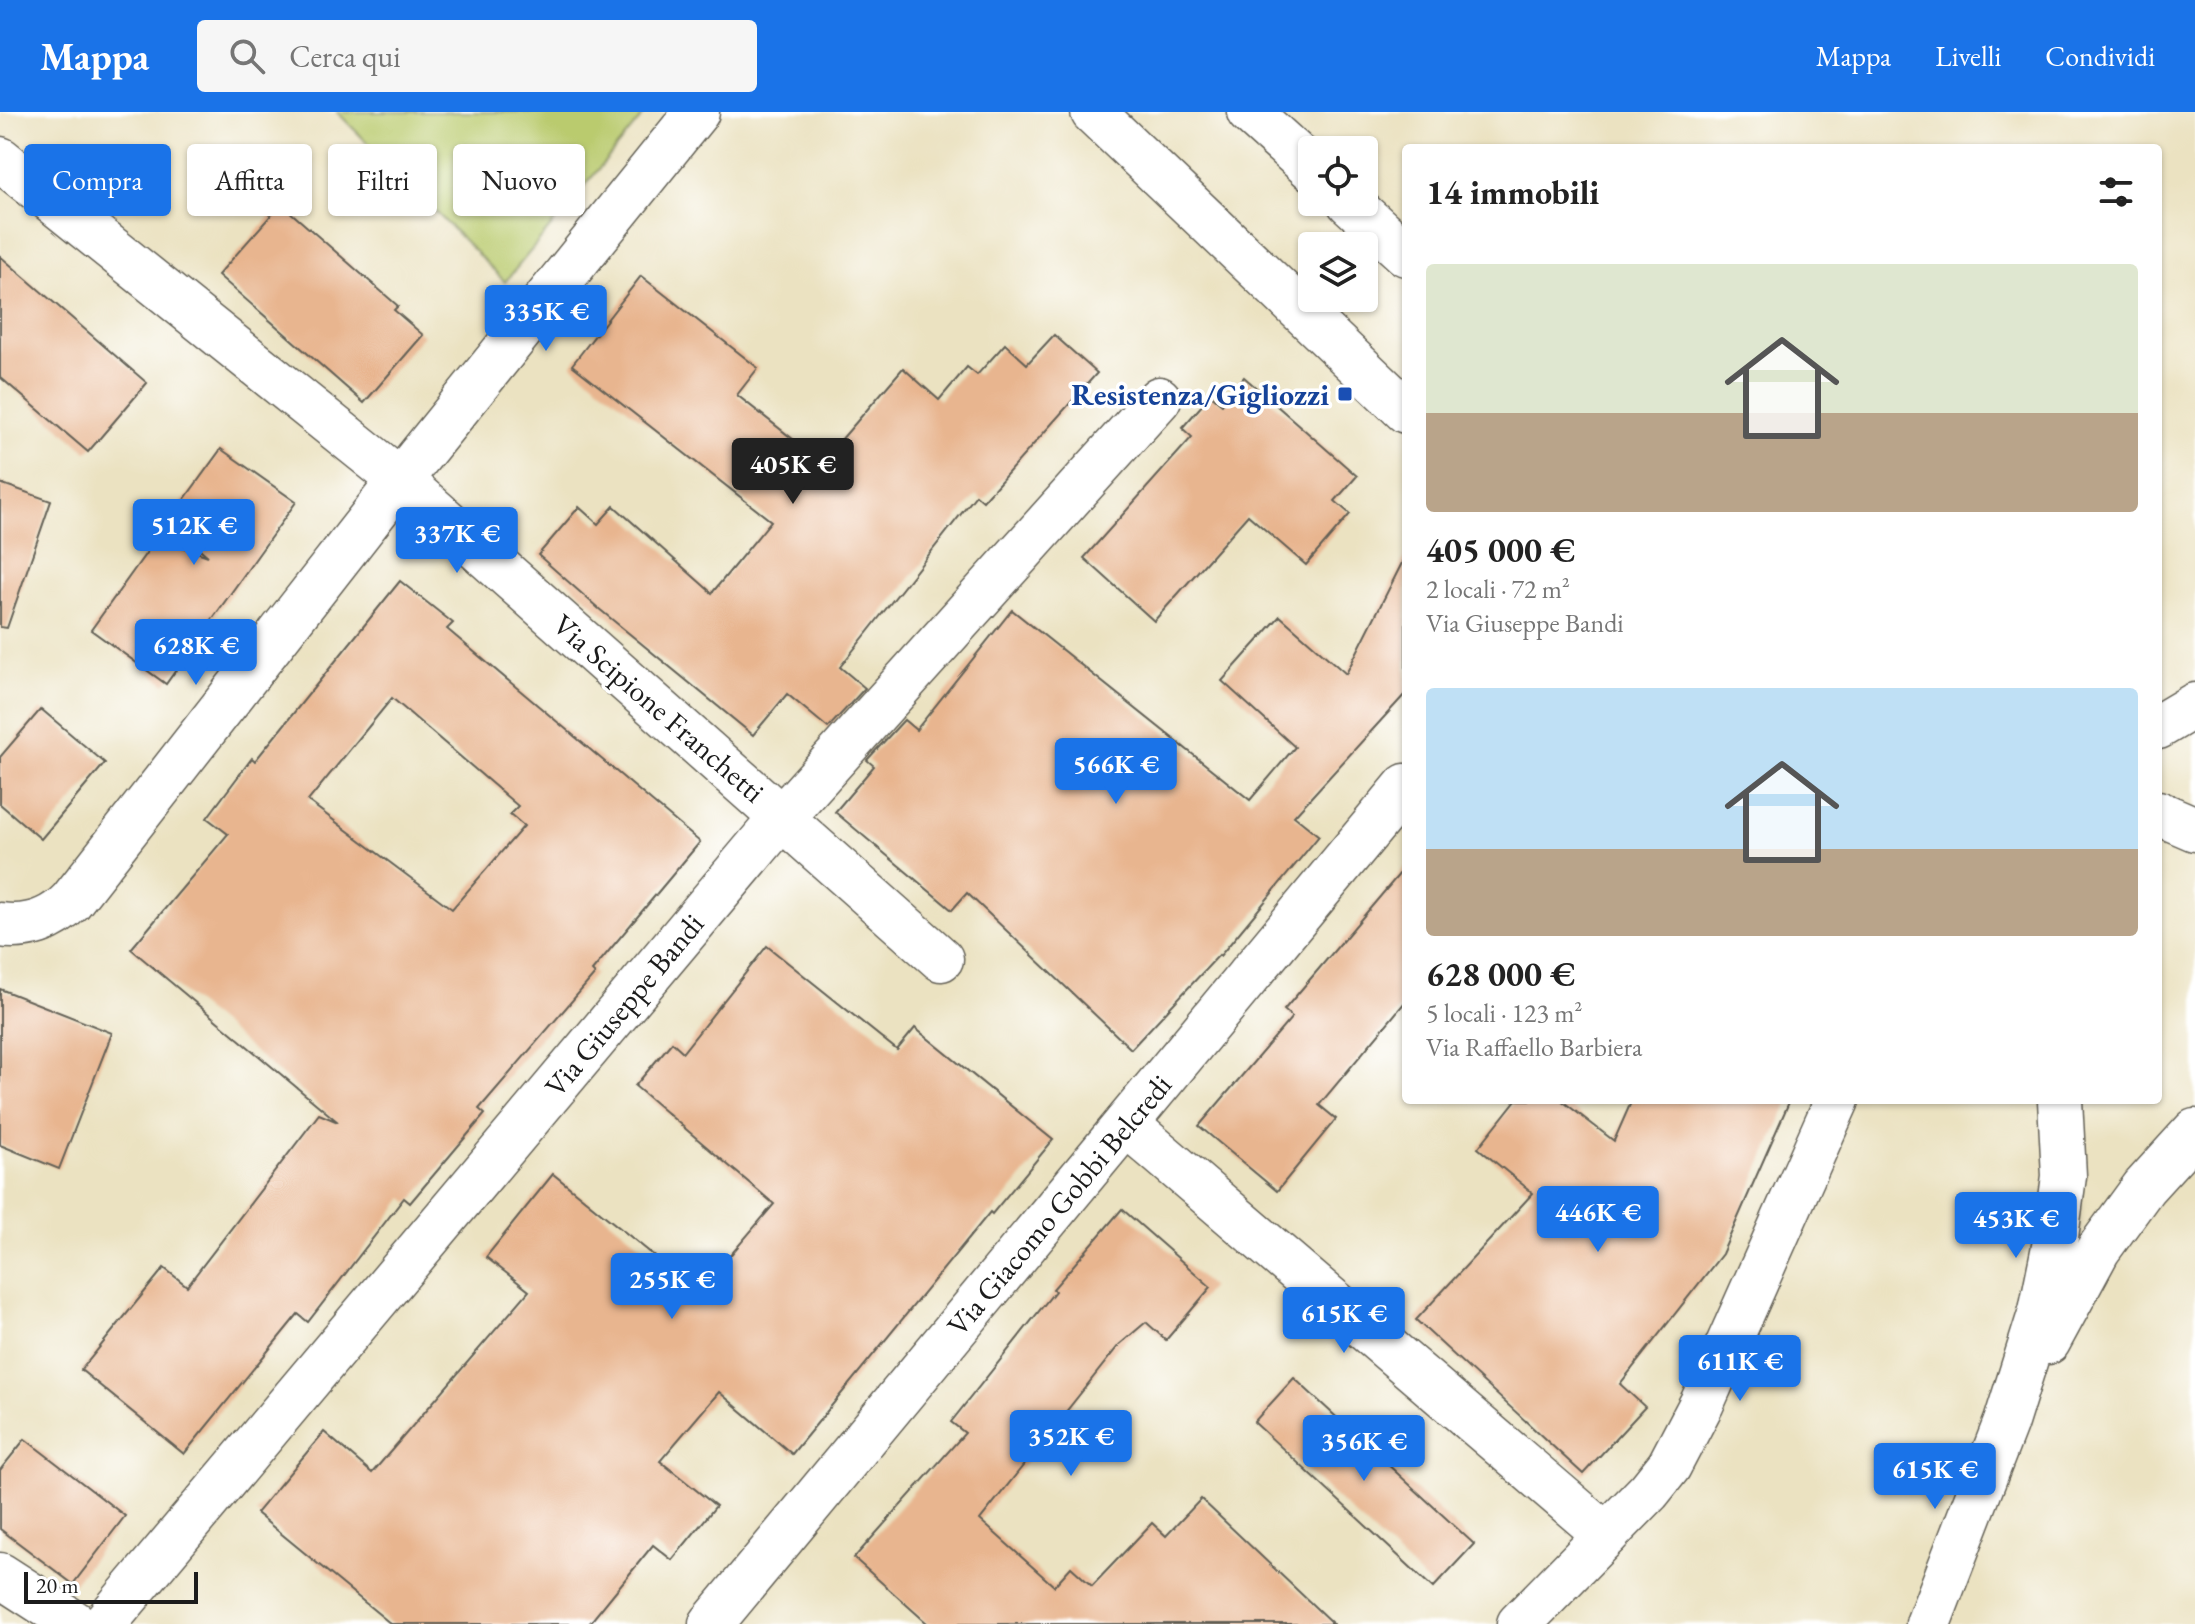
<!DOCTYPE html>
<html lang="it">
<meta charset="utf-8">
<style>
body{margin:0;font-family:"EB Garamond",serif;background:#f6f6f6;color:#222;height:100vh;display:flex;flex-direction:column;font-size:30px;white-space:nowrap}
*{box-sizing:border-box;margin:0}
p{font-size:26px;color:#767676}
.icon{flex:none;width:44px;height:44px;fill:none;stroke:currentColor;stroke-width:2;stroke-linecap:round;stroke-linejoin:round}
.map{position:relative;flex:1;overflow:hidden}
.panel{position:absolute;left:1402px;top:32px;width:760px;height:960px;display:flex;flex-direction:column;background:#fff;border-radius:8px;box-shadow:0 2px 6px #0004}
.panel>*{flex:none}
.banner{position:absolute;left:24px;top:32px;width:760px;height:72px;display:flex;gap:16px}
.fabs{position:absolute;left:1298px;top:24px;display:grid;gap:16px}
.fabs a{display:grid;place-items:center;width:80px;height:80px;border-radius:8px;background:#fff;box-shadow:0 2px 6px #0004;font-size:40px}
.scale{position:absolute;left:24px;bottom:20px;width:174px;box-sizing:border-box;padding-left:8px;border:4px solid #1c1c1c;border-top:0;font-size:22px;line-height:28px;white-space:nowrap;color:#1c1c1c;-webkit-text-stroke:6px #fff;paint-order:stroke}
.price{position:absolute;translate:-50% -68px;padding:0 18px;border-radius:8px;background:#1a73e8;color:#fff;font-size:26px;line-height:52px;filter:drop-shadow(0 2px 4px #0008)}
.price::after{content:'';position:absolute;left:50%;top:48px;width:24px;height:18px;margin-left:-12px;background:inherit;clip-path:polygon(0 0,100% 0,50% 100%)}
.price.selected{background:#222;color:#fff}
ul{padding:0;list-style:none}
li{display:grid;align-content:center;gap:16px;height:424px;padding:0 24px}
li span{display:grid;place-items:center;height:248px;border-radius:8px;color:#555}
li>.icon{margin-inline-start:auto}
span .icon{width:144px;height:144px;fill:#fffc;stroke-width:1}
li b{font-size:34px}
h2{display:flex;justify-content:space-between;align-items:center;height:96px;padding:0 24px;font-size:34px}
.tag{padding:0 28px;border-radius:8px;background:#fff;box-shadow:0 2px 6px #0004;font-size:28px;line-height:72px}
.tag.selected{background:#1a73e8;color:#fff}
header{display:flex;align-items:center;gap:48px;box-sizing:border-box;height:112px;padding:0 40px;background:#1a73e8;color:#fff}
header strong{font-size:38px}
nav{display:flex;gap:44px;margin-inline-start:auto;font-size:28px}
.search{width:560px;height:72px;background:#f6f6f6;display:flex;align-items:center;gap:20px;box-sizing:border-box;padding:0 28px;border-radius:8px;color:#767676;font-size:30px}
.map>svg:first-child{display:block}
.green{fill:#bacb6e;stroke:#6b7445;stroke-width:2}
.building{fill:#e8b58f;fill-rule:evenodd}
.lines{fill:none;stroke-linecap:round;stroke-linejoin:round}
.minor-casing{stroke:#646156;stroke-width:47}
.minor{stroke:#fff;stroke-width:44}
.transit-dot{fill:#1a4fb4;stroke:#fff;stroke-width:3}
.labels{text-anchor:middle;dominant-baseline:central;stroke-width:7;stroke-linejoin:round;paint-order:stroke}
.transit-label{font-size:30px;font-weight:bold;fill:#164399;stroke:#fff;text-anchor:end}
.street-label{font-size:30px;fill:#1c1c1c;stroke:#fff}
</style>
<header>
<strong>Mappa</strong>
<div class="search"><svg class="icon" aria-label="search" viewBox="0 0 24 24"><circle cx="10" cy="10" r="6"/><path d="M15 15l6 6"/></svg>Cerca qui</div>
<nav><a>Mappa</a><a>Livelli</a><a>Condividi</a></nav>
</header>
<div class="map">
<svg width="2195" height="1512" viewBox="0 0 2195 1512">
<rect width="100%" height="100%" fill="#fff"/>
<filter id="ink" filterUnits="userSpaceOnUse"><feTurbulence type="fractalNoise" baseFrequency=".0125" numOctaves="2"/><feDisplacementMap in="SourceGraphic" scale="16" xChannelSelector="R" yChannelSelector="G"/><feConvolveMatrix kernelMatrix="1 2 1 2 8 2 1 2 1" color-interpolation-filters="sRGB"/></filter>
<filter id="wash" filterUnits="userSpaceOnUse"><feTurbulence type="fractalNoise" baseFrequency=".006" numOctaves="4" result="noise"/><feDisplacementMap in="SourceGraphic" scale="32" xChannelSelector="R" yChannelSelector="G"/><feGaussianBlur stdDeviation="1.8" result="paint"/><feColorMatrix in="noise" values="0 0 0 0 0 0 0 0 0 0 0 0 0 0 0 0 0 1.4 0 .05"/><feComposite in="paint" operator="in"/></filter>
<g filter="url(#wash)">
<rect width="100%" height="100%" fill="#ebe2c1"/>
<path class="green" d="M 337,0 L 646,0 L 505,170 Z"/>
<g id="blocks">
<g class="building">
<path d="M 281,92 L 398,194 L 394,198 L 423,223 L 364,291 L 218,163 Z"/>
<path d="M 0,144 L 147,271 L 88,340 L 0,265 Z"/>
<path d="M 641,164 L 758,256 L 737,283 L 822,350 L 903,256 L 939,288 L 967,255 L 977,263 L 1005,232 L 1027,252 L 1054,223 L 1097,261 L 983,389 L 976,383 L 840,555 L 865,576 L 828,616 L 787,582 L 753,623 L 598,496 L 538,443 L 579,395 L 598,412 L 614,394 L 712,481 L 771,409 L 572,253 Z"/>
<path d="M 1244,265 L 1357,364 L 1335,389 L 1350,402 L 1306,453 L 1248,403 L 1154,509 L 1084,446 L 1192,325 L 1182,316 L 1211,283 L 1222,292 Z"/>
<path d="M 221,337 L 296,390 L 166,572 L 91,518 L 157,426 L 208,444 L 168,410 Z"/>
<path d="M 0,371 L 51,389 L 7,516 L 0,515 Z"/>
<path d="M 1406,443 L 1406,581 L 1294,704 L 1319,724 L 1220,844 L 1219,843 L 1131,937 L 967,781 L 952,798 L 835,700 L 874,654 L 867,648 L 904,608 L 916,618 L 1012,498 L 1250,688 L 1295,635 L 1222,569 L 1280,504 L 1346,562 Z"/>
<path d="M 400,469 L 453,511 L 447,517 L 700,730 L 592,859 L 595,862 L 479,997 L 485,1002 L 410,1091 L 404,1086 L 308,1210 L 298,1202 L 184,1342 L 81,1258 L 164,1156 L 187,1174 L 319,1002 L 338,1010 L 131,837 L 228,722 L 207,706 L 252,646 L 255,649 ZM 392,586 L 518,694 L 510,702 L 524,714 L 452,797 L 308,689 Z"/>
<path d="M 41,597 L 105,651 L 41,727 L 0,692 L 0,645 Z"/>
<path d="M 1406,754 L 1406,889 L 1319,993 L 1336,1007 L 1277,1079 L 1199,1014 L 1292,905 L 1284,898 Z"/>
<path d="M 767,834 L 897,938 L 915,916 L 1053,1028 L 992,1102 L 990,1100 L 792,1342 L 719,1280 L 660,1349 L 716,1394 L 672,1448 L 653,1433 L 589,1512 L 391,1512 L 256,1401 L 324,1320 L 372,1361 L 529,1179 L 486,1145 L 553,1062 L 699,1180 L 774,1092 L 635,974 L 672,930 L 683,940 Z"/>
<path d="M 0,877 L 112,921 L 59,1057 L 0,1033 Z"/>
<path d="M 1516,988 L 1561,988 L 1614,1029 L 1632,988 L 1790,988 L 1722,1142 L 1620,1272 L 1645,1295 L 1583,1362 L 1416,1208 L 1533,1081 L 1478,1036 Z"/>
<path d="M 1122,1097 L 1211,1175 L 1166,1228 L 1146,1210 L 1119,1233 L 980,1408 L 1054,1474 L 1071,1455 L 1092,1474 L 1152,1411 L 1166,1424 L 1201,1387 L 1333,1512 L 928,1512 L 854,1446 L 965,1321 L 951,1310 L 1055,1179 L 1053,1177 Z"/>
<path d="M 1294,1266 L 1474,1432 L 1433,1476 L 1254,1310 Z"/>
<path d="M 25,1327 L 125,1404 L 73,1472 L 0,1417 L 0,1358 Z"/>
</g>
</g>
</g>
<g filter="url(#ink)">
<use href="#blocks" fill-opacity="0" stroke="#646156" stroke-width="2"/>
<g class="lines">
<defs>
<g id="minor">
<path d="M 1093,0 L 1406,299"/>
<path d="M 1249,0 L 1312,57"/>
<path d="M 0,47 L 400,368 L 941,847"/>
<path d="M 1349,90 L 1406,142"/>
<path d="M 2158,615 L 2195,593"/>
<path d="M 2158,701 L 2195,717"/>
<path d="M 0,813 C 27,817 52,809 71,789 L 400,368 L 697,0"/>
<path d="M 1126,1012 L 1606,1423"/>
<path d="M 2048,1230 L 2098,1138 L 2144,1075 L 2195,1019"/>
<path d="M 0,1463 L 76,1512"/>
<path d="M 104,1512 L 783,704 L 1159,287"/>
<path d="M 711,1512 L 1406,674"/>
<path d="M 1519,1512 L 1649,1379 L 1669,1354 L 1702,1291 L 1837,988"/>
<path d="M 1928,1512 L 2006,1310 L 2041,1199 L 2056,1125 L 2064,1064 L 2060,988"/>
</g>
</defs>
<use href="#minor" class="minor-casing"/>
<use href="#minor" class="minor"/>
</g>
</g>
<rect class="transit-dot" x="1337" y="274" width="16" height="16" rx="4"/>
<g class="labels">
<g class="transit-label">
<text x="1329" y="282">Resistenza/Gigliozzi</text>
</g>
<g class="street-label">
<text transform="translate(659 596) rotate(41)">Via Scipione Franchetti</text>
<text transform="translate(624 893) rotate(-50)">Via Giuseppe Bandi</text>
<text transform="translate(1059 1093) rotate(-50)">Via Giacomo Gobbi Belcredi</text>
</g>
</g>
</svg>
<div class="fabs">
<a><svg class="icon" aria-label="locate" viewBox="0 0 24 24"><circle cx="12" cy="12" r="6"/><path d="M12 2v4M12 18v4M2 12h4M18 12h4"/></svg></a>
<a><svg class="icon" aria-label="layers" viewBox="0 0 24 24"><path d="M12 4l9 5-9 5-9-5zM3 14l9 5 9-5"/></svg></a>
</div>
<div class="scale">20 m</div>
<b class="price" style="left:546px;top:241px">335K €</b>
<b class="price selected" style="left:793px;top:394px">405K €</b>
<b class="price" style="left:194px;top:455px">512K €</b>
<b class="price" style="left:457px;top:463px">337K €</b>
<b class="price" style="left:196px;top:575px">628K €</b>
<b class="price" style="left:1116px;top:694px">566K €</b>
<b class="price" style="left:1598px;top:1142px">446K €</b>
<b class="price" style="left:2016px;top:1148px">453K €</b>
<b class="price" style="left:672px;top:1209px">255K €</b>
<b class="price" style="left:1344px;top:1243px">615K €</b>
<b class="price" style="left:1740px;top:1291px">611K €</b>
<b class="price" style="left:1071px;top:1366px">352K €</b>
<b class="price" style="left:1364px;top:1371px">356K €</b>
<b class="price" style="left:1935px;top:1399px">615K €</b>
<div class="banner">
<a class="tag selected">Compra</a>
<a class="tag">Affitta</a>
<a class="tag">Filtri</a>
<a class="tag">Nuovo</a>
</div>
<section class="panel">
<h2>14 immobili<svg class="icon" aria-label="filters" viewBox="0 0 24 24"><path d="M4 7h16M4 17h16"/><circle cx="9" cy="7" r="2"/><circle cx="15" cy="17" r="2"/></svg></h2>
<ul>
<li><span style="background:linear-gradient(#dfe7d0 60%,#b9a48a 0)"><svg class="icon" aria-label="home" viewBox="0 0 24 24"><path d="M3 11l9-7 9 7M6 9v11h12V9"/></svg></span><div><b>405 000 €</b><p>2 locali · 72 m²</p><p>Via Giuseppe Bandi</p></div></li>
<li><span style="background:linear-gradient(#bfe0f5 65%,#b9a48a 0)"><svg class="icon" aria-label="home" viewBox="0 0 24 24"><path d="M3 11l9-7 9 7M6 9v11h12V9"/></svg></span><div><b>628 000 €</b><p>5 locali · 123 m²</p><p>Via Raffaello Barbiera</p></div></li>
</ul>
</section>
</div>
